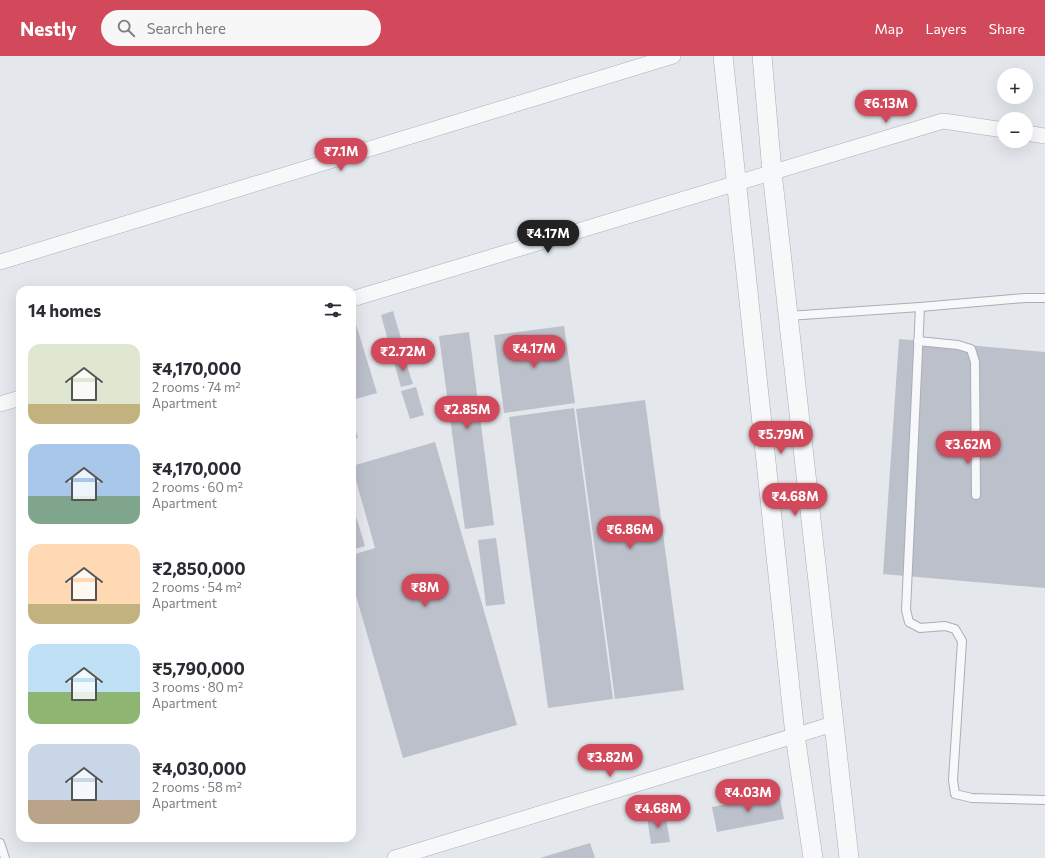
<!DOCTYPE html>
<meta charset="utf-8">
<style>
body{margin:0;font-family:Commissioner,sans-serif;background:#f7f7f7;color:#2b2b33;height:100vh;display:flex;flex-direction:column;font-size:15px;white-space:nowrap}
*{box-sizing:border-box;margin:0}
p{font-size:13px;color:#7c7c81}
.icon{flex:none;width:22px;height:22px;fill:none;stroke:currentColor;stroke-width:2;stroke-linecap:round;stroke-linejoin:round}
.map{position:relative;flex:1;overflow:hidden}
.details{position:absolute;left:16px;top:230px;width:340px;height:556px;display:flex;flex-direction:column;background:#fff;border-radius:12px;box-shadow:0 4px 16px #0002}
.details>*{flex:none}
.fabs{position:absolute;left:997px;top:12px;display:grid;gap:8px}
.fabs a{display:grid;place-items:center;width:36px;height:36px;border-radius:50%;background:#fff;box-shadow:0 4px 16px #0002;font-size:20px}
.price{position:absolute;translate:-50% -34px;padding:0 9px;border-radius:14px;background:#d1495b;color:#fff;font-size:13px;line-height:26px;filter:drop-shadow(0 1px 2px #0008)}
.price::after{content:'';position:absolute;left:50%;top:24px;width:12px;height:9px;margin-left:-6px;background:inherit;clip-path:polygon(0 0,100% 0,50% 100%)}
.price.selected{background:#222;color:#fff}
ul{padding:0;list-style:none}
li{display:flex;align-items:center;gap:12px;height:100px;padding:0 12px}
li span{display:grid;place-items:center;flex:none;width:112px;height:80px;border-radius:12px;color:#555}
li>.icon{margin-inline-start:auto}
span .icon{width:48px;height:48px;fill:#fffc;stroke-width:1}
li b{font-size:17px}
h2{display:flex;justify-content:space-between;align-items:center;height:48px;padding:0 12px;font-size:17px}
header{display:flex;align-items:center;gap:24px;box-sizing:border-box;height:56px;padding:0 20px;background:#d1495b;color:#fff}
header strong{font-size:19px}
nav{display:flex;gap:22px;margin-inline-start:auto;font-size:14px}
.search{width:280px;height:36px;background:#f7f7f7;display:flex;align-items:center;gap:10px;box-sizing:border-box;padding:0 14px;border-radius:22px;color:#7c7c81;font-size:15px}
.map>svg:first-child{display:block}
.building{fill:#bbc0ca}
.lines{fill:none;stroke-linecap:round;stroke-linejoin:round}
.service-casing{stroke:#a9aeb7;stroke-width:10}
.minor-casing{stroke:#a9aeb7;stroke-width:16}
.tertiary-casing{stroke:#a9aeb7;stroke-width:20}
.service{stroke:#f7f8fa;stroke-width:8}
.minor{stroke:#f7f8fa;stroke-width:15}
.tertiary{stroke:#f7f8fa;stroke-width:19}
</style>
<header>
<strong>Nestly</strong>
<div class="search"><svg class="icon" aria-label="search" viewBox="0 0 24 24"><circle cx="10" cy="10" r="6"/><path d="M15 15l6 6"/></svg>Search here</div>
<nav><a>Map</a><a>Layers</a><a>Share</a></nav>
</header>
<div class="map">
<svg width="1045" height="802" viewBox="0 0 1045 802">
<rect width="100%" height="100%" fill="#e4e7ec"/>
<g class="building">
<path d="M 393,255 L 405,296 L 392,299 L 381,259 Z"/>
<path d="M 355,265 L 377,337 L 352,344 L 352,266 Z"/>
<path d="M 564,270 L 575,347 L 504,357 L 494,279 Z"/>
<path d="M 469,276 L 494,469 L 465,473 L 439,280 Z"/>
<path d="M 899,283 L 1045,296 L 1045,532 L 883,518 Z"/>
<path d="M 404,300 L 413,328 L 401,331 L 393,303 Z"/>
<path d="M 416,331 L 424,359 L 410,363 L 401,335 Z"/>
<path d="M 645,344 L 684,634 L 615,643 L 576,353 Z"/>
<path d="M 574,352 L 613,643 L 548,652 L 509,361 Z"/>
<path d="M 352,362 L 358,382 L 352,384 Z"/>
<path d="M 435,386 L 517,669 L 403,702 L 352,526 L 352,499 L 375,492 L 352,410 Z"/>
<path d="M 352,447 L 365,490 L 352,494 Z"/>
<path d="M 496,482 L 505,548 L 486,550 L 478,484 Z"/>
<path d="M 779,738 L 784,763 L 717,776 L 712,751 Z"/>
<path d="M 665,757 L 670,786 L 651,788 L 647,760 Z"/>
<path d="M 590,787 L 595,802 L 540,802 Z"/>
</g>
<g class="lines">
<defs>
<g id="service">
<path d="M 920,251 L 906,554 L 909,566 L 920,572 L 945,570 L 955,573 L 962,585 L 953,724 L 955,738 L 972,742 L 1045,744"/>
<path d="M 788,260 L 920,251 L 1025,242 L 1045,242"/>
<path d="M 918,285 L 958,289 L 971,293 L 975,306 L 976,439"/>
<path d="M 0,787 L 5,802"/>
</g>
<g id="minor">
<path d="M 1026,77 L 1045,80"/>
<path d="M 0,206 L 673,0"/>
<path d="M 352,243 L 943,65 L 1004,74"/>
<path d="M 0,348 L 20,342"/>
<path d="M 395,802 L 833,668"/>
</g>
<g id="tertiary">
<path d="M 723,0 L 795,679 L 813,802"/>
<path d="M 762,0 L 772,116 L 849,802"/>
</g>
</defs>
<use href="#service" class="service-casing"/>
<use href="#minor" class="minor-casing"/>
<use href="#tertiary" class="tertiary-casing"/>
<use href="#service" class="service"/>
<use href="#minor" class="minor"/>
<use href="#tertiary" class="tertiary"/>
</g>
</svg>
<div class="fabs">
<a>+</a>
<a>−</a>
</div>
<b class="price" style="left:886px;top:68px">₹6.13M</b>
<b class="price" style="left:341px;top:116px">₹7.1M</b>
<b class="price selected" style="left:548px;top:198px">₹4.17M</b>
<b class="price" style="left:534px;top:313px">₹4.17M</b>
<b class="price" style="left:403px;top:316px">₹2.72M</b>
<b class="price" style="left:467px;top:374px">₹2.85M</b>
<b class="price" style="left:781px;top:399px">₹5.79M</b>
<b class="price" style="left:968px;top:409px">₹3.62M</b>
<b class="price" style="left:795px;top:461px">₹4.68M</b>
<b class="price" style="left:630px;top:494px">₹6.86M</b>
<b class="price" style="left:425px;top:552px">₹8M</b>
<b class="price" style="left:610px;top:722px">₹3.82M</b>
<b class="price" style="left:748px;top:757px">₹4.03M</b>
<b class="price" style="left:658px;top:773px">₹4.68M</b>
<section class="details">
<h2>14 homes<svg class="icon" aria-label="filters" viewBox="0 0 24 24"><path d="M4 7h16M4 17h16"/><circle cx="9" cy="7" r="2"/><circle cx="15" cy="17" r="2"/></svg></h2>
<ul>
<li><span style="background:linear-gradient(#dfe7d0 75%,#c2b280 0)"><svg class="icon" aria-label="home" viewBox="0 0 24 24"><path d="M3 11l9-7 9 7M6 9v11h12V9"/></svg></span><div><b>₹4,170,000</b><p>2 rooms · 74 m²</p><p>Apartment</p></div></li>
<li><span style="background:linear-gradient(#a9c7e8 65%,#7fa58c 0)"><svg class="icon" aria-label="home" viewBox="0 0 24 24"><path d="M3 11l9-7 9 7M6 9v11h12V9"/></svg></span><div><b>₹4,170,000</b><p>2 rooms · 60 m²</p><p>Apartment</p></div></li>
<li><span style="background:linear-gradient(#ffd9b3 75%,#c2b280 0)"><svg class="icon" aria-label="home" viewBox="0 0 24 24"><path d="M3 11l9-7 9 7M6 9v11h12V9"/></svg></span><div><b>₹2,850,000</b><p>2 rooms · 54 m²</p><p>Apartment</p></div></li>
<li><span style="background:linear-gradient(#bfe0f5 60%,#8fb573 0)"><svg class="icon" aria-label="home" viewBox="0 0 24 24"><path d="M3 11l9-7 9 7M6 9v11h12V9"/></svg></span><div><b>₹5,790,000</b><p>3 rooms · 80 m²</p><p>Apartment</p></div></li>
<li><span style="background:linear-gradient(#c9d6e8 70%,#b9a48a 0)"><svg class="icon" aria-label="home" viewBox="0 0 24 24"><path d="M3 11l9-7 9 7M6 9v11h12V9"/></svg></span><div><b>₹4,030,000</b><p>2 rooms · 58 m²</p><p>Apartment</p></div></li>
</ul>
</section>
</div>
